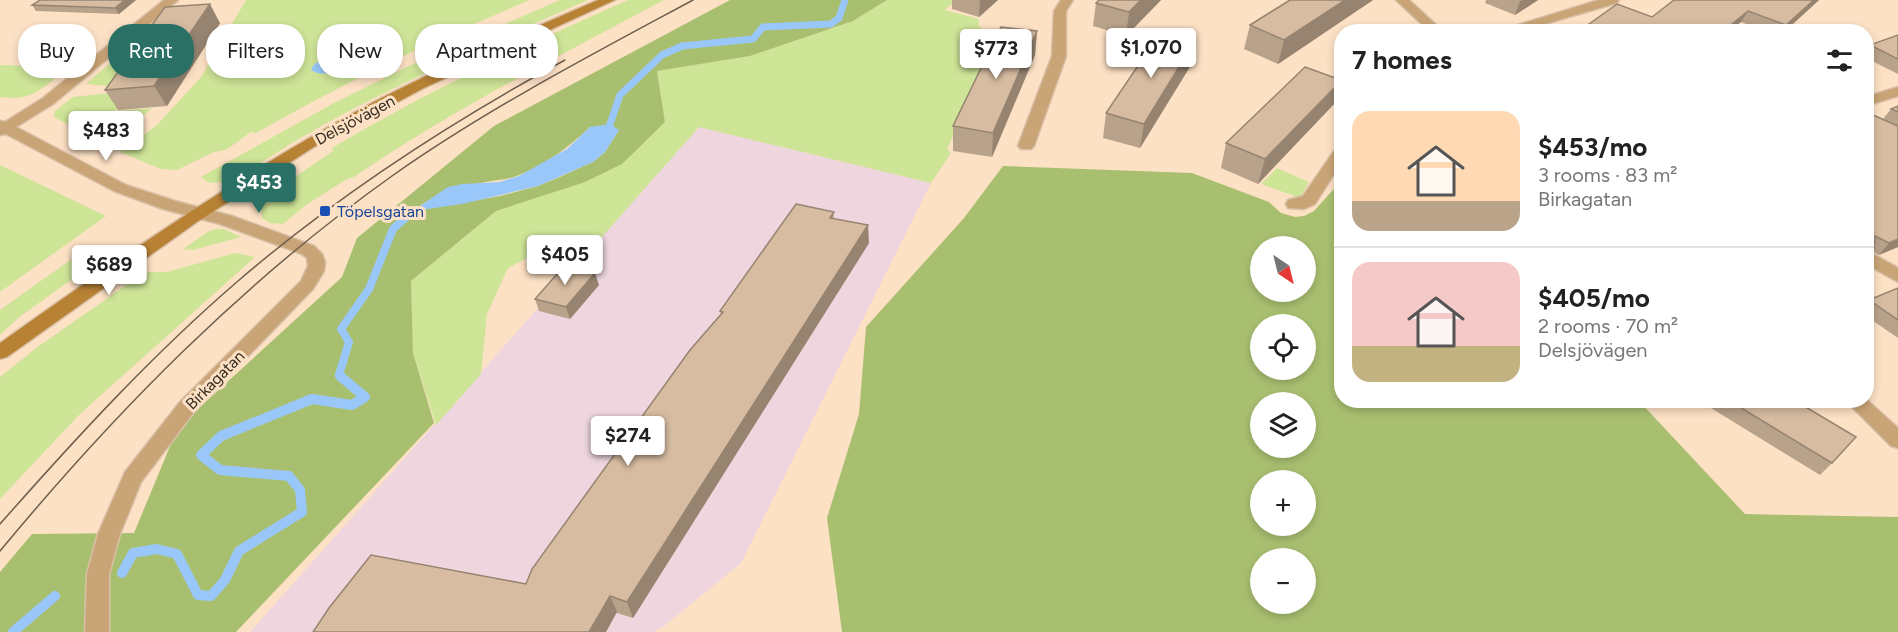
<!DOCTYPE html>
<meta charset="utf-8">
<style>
body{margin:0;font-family:Figtree,sans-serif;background:#f2f2f2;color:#222;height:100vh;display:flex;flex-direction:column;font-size:22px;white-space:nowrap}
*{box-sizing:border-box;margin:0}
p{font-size:20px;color:#767676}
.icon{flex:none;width:33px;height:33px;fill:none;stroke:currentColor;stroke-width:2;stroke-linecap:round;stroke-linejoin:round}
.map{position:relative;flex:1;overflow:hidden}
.sheet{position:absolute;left:1334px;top:24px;width:540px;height:384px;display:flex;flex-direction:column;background:#fff;border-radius:24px;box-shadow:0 3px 9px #0003}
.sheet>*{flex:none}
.top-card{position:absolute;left:18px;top:24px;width:570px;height:54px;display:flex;gap:12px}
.needle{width:39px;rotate:145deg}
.buttons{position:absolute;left:1250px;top:236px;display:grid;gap:12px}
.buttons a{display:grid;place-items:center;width:66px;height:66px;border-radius:50%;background:#fff;box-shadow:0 3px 9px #0003;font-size:30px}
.price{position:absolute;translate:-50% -51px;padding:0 14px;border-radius:6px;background:#fff;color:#222;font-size:20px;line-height:39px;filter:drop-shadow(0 2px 3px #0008)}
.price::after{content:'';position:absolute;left:50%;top:36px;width:18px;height:14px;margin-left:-9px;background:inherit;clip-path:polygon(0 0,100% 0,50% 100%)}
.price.on{background:#2a7065;color:#fff}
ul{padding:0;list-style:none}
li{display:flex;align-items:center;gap:18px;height:150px;padding:0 18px}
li+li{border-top:2px solid #e0e0e0}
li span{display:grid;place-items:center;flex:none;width:168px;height:120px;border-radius:18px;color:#555}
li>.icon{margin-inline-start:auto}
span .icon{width:72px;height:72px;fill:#fffc;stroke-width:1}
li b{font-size:26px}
h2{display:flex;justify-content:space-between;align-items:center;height:72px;padding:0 18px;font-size:26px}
.pill{padding:0 21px;border-radius:24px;background:#fff;box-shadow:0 3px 9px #0003;font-size:21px;line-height:54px}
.pill.on{background:#2a7065;color:#fff}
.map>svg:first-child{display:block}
.education{fill:#eed5de}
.green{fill:#cee497}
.forest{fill:#a9bf70;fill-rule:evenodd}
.water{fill:#9ac7f9}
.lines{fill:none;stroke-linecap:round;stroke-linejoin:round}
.stream-far2{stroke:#9ac7f9;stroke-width:7}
.stream-far1{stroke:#9ac7f9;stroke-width:8}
.stream{stroke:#9ac7f9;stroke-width:10}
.street-casing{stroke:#d9c0a7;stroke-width:3}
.secondary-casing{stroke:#d9c0a7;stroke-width:3}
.street{fill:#c9a476;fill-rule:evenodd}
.secondary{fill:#b88235;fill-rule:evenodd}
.tram{stroke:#6d5e4e;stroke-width:1.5}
.wall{fill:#b9a28a}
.shaded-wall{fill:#968471}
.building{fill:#d7bca1;stroke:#968471;stroke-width:1.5}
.transit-dot{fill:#1a4fb4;stroke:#fde1c5;stroke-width:2}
.labels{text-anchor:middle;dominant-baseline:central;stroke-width:6;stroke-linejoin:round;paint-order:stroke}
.street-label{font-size:16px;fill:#352b20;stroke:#fde1c5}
.transit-label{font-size:16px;fill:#164399;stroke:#fde1c5;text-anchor:start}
</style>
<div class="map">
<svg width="1898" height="632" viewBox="0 0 1898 632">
<rect width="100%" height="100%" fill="#fde1c5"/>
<path class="education" d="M 699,127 L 931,183 L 741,563 L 663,627 L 653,632 L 250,632 Z"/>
<g class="green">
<path d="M 246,0 L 530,0 C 436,39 345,82 256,133 L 251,132 L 226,150 L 214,152 L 177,170 L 161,169 L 120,152 L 157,125 L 201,77 Z"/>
<path d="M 560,0 L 588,0 C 490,43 392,85 299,139 C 278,151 236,181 213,183 C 208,183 205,180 201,177 L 334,103 L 409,66 Z"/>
<path d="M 628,0 L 664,0 C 559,56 452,110 354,177 L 347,179 L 306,205 L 283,224 L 270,223 L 262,218 L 261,203 L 267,196 L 333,151 L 332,148 C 427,91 527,45 628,0 Z"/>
<path d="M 887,0 L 956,0 L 945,10 L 979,19 L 979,26 L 994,42 L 995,49 L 947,149 L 951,153 L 931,183 L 699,127 L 587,254 L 552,245 L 508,268 L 487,314 L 481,374 L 436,425 L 413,353 L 411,281 L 496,211 L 665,122 L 657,71 L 750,56 L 853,21 Z"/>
<path d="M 149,52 L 119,87 L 86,84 L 121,54 Z"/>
<path d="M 0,65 L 68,67 C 44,87 33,102 0,97 Z"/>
<path d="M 127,91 L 115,111 L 152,108 L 125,132 L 104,144 L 54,117 L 55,111 L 73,97 Z"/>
<path d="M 0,165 L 106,216 L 0,292 Z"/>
<path d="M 1277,168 L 1309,182 L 1300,198 L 1261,184 Z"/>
<path d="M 216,229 L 224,229 L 241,237 L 193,250 L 183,249 L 209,231 Z"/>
<path d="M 93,248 L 107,250 L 110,252 L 18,318 L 0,335 L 0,310 L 83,251 Z"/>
<path d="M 235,253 L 255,257 L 79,415 L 0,499 L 0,377 L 39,346 L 145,272 L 167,272 Z"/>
</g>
<g class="forest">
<path d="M 730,0 L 887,0 L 853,21 L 750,56 L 657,71 L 665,122 L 622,164 L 585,182 L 496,211 L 411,281 L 413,353 L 434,423 L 236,632 L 0,632 L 0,572 L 32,534 L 134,533 L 178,427 L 342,277 L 357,238 L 494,126 ZM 590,127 L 619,130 L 605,152 L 593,162 L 562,176 L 538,186 L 500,196 L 414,211 C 429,196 465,185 486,182 C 497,180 506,180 517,176 C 545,165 569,147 590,127 Z"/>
<path d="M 1003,166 L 1192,173 L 1269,202 L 1281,213 L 1295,217 L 1304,216 L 1314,211 L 1341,181 L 1341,400 L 1639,401 L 1745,514 L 1898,517 L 1898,632 L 842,632 L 827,518 L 859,414 L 866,327 L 964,218 ZM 1260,246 L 1305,246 L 1305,291 L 1260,291 ZM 1260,324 L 1305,324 L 1305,369 L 1260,369 ZM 1260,402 L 1305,402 L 1305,447 L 1260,447 ZM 1260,480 L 1305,480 L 1305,525 L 1260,525 ZM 1260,558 L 1305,558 L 1305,603 L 1260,603 Z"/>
</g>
<g class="water">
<path d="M 336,59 L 341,64 C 335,73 321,77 311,70 C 314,60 327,59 336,59 Z"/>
<path d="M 610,124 L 619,130 L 605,152 L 593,162 L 538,186 L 462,204 L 413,211 L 448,187 L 463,184 L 499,182 L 519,176 L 567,149 L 590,127 Z"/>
</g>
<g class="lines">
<path class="stream-far2" d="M 610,124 L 620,95 L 662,55 L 682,46 L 753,39 L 763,27 L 831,24 L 839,18 L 845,0"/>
<path class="stream-far1" d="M 342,377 L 339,375 L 349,342 L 341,329 L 369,289 L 393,229 L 413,211"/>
<g class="stream">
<path d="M 122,573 L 133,553 L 157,549 L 177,554 L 198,595 L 211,596 L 225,580 L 239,551 L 302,512 L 300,490 L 289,476 L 220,470 L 201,455 L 221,436 L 312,399 L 352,405 L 365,397 L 340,376"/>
<path d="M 13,632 L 55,596"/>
</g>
<defs>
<g id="street">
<path d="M 164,0 L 178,0 L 53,104 L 16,127 L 126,185 L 175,201 L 232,216 L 314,246 L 322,254 L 325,262 L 324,271 L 313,289 L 194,412 L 141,482 L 120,534 L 109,574 L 109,632 L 85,632 L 87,574 L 98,534 L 125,472 L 180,402 L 301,281 L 308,266 L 307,258 L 302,254 L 220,224 L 163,209 L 114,191 L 6,134 L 0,135 L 0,121 L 5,122 L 43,98 Z"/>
<path d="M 1061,0 L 1073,0 L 1066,11 L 1066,56 L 1034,146 L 1031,149 L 1021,149 L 1018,146 L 1052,56 L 1054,11 Z"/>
<path d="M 1396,0 L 1409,0 L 1444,32 L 1430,32 Z"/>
<path d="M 1599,0 L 1619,0 L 1617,3 L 1517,32 L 1495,32 Z"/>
<path d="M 1898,87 L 1898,96 L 1866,106 L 1866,97 Z"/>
<path d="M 1341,146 L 1341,163 L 1315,204 L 1304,209 L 1288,208 L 1286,204 L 1288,200 L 1303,196 L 1336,148 Z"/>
<path d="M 1866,250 L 1898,268 L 1898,282 L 1866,264 Z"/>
<path d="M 1866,399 L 1898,428 L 1898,448 L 1891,446 L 1845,400 Z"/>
</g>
<path id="secondary" d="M 598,0 L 615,0 L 424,88 L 314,147 L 197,222 L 7,357 L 0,359 L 0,343 C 110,265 221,187 339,121 C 422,74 511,38 598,0 Z"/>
</defs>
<use href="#street" class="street-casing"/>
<use href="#secondary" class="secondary-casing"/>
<use href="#street" class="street"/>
<use href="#secondary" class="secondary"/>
<g class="tram">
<path d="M 0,524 C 75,439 152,355 238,281 C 338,195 449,123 565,60"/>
<path d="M 0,551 C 116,411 243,282 392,176 C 487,109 591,55 693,0"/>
</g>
</g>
<g class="wall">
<path d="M 136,0 L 119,14 L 36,11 L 32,5 Z"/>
<path d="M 952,0 L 998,0 L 979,17 L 952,9 Z"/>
<path d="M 1161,0 L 1126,36 L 1093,26 L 1096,3 Z"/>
<path d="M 1290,0 L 1373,0 L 1278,64 L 1244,49 L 1250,25 Z"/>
<path d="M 1486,0 L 1538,0 L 1515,15 L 1485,3 Z"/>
<path d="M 1819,0 L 1784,32 L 1767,32 L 1741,22 L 1652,17 Z"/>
<path d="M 220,23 L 167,106 L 118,110 L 105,90 Z"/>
<path d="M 1037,31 L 1035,55 L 992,157 L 953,151 L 953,126 Z"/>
<path d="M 1898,35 L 1898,74 L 1866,58 L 1866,50 L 1870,45 Z"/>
<path d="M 1195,41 L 1191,65 L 1140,148 L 1103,138 L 1106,113 Z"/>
<path d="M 1334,104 L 1258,184 L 1221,168 L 1226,143 Z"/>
<path d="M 1898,106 L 1898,247 L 1879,255 L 1872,251 L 1866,258 L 1866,118 L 1883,119 L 1891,109 Z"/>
<path d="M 834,212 L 834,219 L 869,243 L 633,618 L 526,584 L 721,314 L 720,311 Z"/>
<path d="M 599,285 L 570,319 L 539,311 L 535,299 Z"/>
<path d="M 1898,288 L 1898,338 L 1866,316 L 1866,303 L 1869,300 Z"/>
<path d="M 1698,400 L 1794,400 L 1832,463 L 1820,475 Z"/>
</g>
<g class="shaded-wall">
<path d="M 125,0 L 136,0 L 119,14 L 115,8 Z"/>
<path d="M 980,0 L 998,0 L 979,17 Z"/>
<path d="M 1141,0 L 1161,0 L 1126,36 L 1129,12 Z"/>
<path d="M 1345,0 L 1373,0 L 1278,64 L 1284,40 Z"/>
<path d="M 1523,0 L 1538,0 L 1515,15 L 1520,1 Z"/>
<path d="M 1814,0 L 1819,0 L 1784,32 L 1782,32 L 1786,25 Z"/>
<path d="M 210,4 L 220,23 L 167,106 L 154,86 Z"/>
<path d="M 1748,11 L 1741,22 L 1729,32 L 1722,32 Z"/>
<path d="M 1037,31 L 1035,55 L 992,157 L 993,133 Z"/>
<path d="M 1195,41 L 1191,65 L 1140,148 L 1144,124 Z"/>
<path d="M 1341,81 L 1334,104 L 1258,184 L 1265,159 Z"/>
<path d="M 868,225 L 869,243 L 633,618 L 627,602 Z"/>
<path d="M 1898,239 L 1898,247 L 1879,255 L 1889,243 Z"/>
<path d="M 1874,249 L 1866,258 L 1866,252 Z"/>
<path d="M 595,273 L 599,285 L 570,319 L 566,307 Z"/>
<path d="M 610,596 L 617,612 L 606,632 L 589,632 Z"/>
</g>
<g class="building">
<path d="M 40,0 L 125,0 L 115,8 L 32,5 Z"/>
<path d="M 1099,0 L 1141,0 L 1129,12 L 1096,3 Z"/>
<path d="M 1290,0 L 1345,0 L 1284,40 L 1250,25 Z"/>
<path d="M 1674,0 L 1814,0 L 1786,25 L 1748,11 L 1722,32 L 1578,32 L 1617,4 L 1652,17 Z"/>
<path d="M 210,4 L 154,86 L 105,90 L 165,7 Z"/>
<path d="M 1001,27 L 1037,31 L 993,133 L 953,126 Z"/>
<path d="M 1160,33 L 1195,41 L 1144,124 L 1106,113 Z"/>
<path d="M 1898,35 L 1898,59 L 1870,45 Z"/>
<path d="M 1305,67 L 1341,80 L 1341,81 L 1265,159 L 1226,143 Z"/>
<path d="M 1898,106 L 1898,112 L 1891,109 Z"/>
<path d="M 1873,115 L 1898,126 L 1898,239 L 1889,243 L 1875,236 L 1874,249 L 1866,252 L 1866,118 Z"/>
<path d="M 796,204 L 834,212 L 830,218 L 868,225 L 627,602 L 610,596 L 589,632 L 313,632 L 329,608 L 371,555 L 526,584 L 532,569 L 690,350 L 723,312 L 720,311 Z"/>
<path d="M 565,265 L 595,273 L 566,307 L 535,299 Z"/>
<path d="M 1898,288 L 1898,320 L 1869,300 Z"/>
<path d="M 1728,400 L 1794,400 L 1856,437 L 1832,463 Z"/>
</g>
<rect class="transit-dot" x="319" y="205" width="12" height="12" rx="3"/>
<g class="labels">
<g class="street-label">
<text transform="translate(355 120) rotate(-28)">Delsjövägen</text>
<text transform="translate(215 380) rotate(-45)">Birkagatan</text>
</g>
<g class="transit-label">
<text x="337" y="211">Töpelsgatan</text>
</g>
</g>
</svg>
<div class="buttons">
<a><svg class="needle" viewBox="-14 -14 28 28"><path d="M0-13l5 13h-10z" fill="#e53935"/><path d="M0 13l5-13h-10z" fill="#767676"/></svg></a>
<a><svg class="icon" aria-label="locate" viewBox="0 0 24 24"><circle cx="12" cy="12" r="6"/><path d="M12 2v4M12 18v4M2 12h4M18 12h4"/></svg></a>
<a><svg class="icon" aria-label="layers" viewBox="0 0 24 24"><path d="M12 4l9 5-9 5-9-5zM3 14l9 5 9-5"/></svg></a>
<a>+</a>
<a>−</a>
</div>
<b class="price" style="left:1151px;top:79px">$1,070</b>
<b class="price" style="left:996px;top:80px">$773</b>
<b class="price" style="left:106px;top:162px">$483</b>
<b class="price on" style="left:259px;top:214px">$453</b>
<b class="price" style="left:565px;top:286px">$405</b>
<b class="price" style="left:109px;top:296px">$689</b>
<b class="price" style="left:628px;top:467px">$274</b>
<div class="top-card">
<a class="pill">Buy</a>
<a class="pill on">Rent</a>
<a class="pill">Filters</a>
<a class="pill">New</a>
<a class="pill">Apartment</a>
</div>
<section class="sheet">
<h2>7 homes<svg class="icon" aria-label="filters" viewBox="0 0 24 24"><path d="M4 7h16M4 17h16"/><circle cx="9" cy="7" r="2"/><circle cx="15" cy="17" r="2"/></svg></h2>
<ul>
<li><span style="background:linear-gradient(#ffd9b3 75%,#b9a48a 0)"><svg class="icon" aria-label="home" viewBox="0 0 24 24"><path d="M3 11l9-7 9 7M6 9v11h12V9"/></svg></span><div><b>$453/mo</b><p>3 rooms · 83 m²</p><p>Birkagatan</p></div></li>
<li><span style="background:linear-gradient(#f6c9c9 70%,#c2b280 0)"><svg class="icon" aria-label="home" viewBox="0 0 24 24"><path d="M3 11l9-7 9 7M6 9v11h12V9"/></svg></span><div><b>$405/mo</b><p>2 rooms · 70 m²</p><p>Delsjövägen</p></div></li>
</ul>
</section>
</div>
